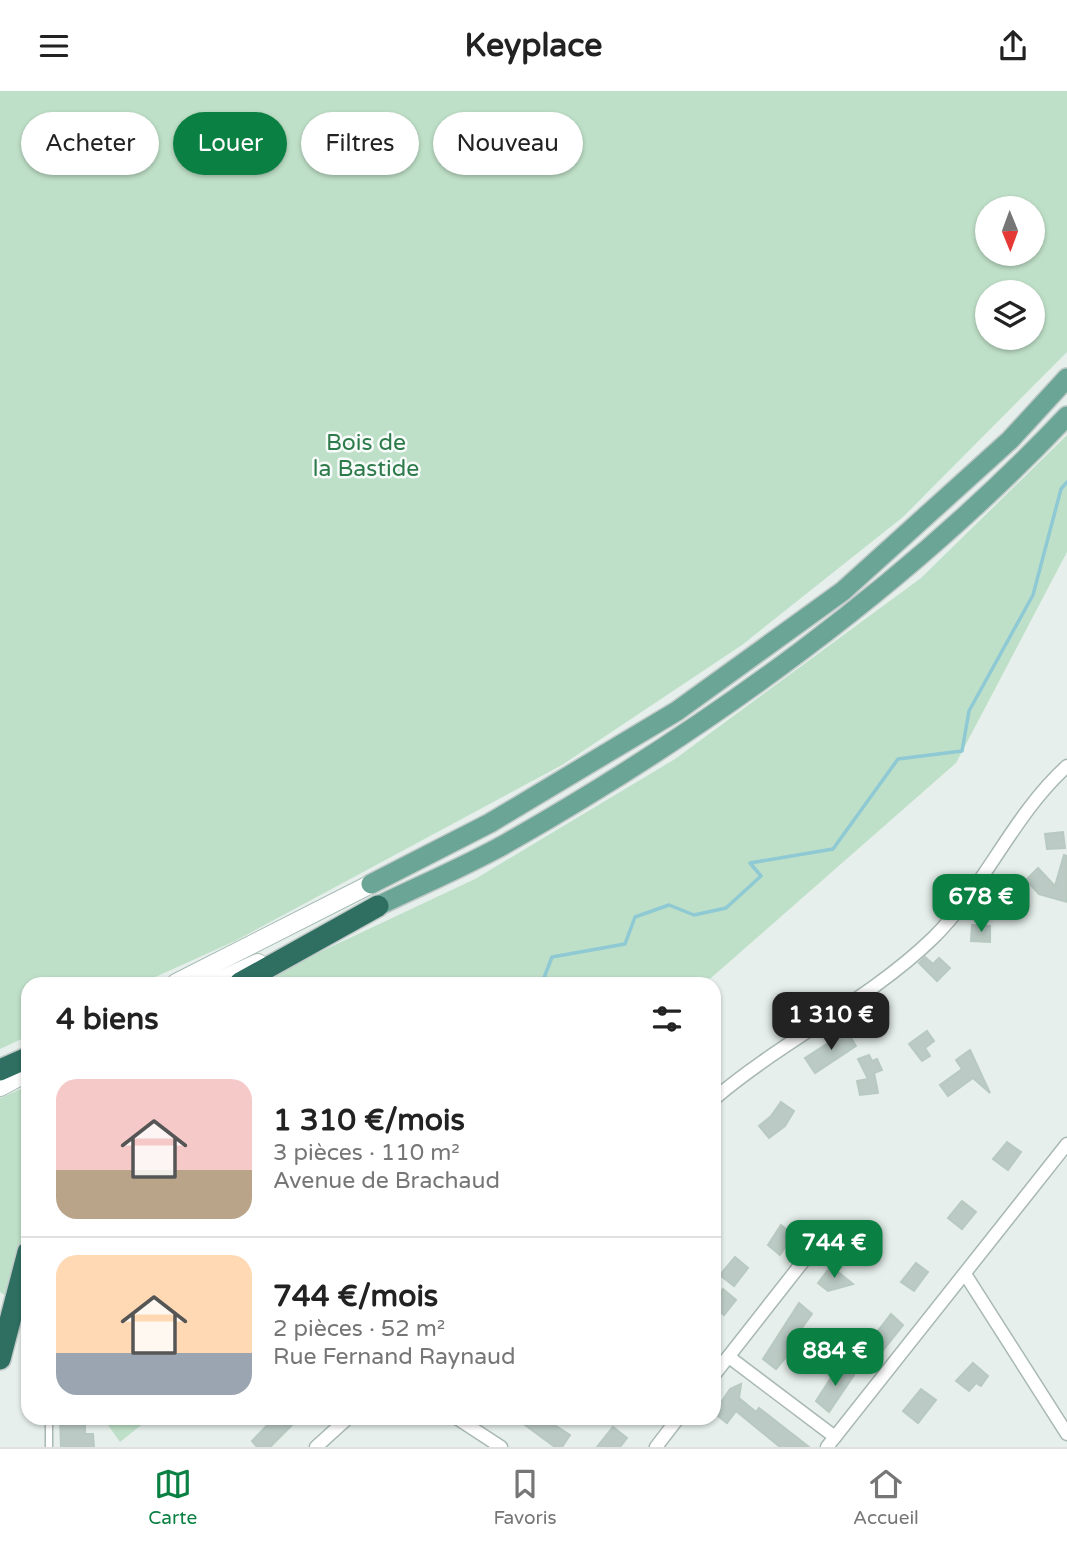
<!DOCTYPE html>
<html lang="fr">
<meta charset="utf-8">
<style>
body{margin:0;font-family:"Varela Round",sans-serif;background:#f6f6f6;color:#222;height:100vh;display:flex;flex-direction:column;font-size:26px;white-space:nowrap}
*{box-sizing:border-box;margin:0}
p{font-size:23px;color:#767676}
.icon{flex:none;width:38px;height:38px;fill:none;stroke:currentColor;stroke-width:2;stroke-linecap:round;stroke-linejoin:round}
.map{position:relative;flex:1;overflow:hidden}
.details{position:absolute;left:21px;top:886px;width:700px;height:448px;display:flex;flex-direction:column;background:#fff;border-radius:21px;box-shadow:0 2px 5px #0004}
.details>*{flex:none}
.guide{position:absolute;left:21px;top:21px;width:700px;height:63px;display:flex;gap:14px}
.needle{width:46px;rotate:179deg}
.controls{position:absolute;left:975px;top:105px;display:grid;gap:14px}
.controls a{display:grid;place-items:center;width:70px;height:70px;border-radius:50%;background:#fff;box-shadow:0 2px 5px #0004;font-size:35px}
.price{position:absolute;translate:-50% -60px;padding:0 16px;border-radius:14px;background:#0b8043;color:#fff;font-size:23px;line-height:46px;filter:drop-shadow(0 2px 4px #0008)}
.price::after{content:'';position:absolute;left:50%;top:42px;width:21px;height:16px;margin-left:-10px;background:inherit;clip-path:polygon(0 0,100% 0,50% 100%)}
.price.selected{background:#222;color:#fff}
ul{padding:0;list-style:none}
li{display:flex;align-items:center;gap:21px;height:175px;padding:0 35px}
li+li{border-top:2px solid #e0e0e0}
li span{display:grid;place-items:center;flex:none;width:196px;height:140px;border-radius:21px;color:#555}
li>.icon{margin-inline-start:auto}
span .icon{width:84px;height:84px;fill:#fffc;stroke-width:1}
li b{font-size:30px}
h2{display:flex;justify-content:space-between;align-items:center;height:84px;padding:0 35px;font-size:30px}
.pill{padding:0 24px;border-radius:32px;background:#fff;box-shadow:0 2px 5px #0004;font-size:24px;line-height:63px}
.pill.selected{background:#0b8043;color:#fff}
header{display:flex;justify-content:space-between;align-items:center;height:91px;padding:0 35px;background:#fff;font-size:32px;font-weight:700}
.menu{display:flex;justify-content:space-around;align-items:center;height:98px;border-top:2px solid #e0e0e0;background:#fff;font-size:19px;color:#767676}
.menu a{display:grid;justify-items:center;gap:4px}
.menu .selected{color:#0b8043}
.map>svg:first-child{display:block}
.green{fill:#bfe0c8;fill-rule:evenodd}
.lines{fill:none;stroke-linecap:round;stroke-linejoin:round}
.stream{stroke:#8ec9d4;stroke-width:3.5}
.building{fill:#bbcac4;stroke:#b8c9c2;stroke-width:2}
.lane-casing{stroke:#a8b8b2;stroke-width:9}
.street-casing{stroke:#a8b8b2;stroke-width:15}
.secondary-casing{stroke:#a4bbb3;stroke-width:20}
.primary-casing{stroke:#c2cac8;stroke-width:22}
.highway-casing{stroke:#c2cac8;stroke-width:24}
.lane{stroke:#fff;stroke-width:6}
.street{stroke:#fff;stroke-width:12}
.secondary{stroke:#fff;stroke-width:18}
.primary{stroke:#6aa596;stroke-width:19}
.highway{stroke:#2f6f62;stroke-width:21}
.labels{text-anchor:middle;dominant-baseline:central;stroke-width:5;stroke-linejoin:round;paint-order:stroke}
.park-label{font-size:23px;fill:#2d7a4b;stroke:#f7fbf9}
</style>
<header><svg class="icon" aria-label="menu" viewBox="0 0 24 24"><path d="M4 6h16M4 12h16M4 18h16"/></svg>Keyplace<svg class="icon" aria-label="share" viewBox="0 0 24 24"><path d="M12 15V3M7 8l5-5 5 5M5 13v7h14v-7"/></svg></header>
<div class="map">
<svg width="1067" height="1356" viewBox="0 0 1067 1356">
<rect width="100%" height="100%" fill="#e6efeb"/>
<g class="green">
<path d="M 0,0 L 1067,0 L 1067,261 L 903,426 L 742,554 L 562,674 L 235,850 L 142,892 L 28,892 L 28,945 L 0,958 ZM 1032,117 L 1032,163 L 987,163 L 987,117 ZM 1032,201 L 1032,247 L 987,247 L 987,201 Z"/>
<path d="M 1067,344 L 1067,461 L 956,672 L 711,887 L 697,892 L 254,892 L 475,788 L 675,668 L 921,487 Z"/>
<path d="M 28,995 L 28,1219 L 0,1201 L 0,1007 Z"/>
<path d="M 103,1327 L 150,1327 L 120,1351 Z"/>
</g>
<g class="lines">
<path class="stream" d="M 542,892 L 552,866 L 625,853 L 635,826 L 669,814 L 694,824 L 726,817 L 761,785 L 750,772 L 833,758 L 898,668 L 962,660 L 969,620 L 1033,504 L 1061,398 L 1067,391"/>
</g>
<g class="building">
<path d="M 1063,741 L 1065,757 L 1047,758 L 1045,743 Z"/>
<path d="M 1064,764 L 1067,765 L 1067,811 L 1039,803 L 1026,789 L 1038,777 L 1055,795 Z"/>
<path d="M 972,834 L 990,835 L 990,851 L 971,850 Z"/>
<path d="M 925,866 L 933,873 L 939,867 L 950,877 L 937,890 L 919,872 Z"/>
<path d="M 847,940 L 856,955 L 815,982 L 805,967 Z"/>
<path d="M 927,940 L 934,950 L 925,957 L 930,965 L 922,970 L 909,953 Z"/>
<path d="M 970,959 L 990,1002 L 973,987 L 948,1005 L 940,994 L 962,978 L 956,969 Z"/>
<path d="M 869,964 L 872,970 L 877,968 L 882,979 L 874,982 L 878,1002 L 860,1004 L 857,990 L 868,988 L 858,968 Z"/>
<path d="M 781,1011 L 794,1020 L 785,1035 L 769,1047 L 759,1035 L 771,1025 Z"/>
<path d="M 1007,1051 L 1021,1061 L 1008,1079 L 993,1068 Z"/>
<path d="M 962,1110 L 976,1121 L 962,1138 L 948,1127 Z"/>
<path d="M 781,1134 L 793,1144 L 780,1164 L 768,1154 Z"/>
<path d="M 735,1166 L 748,1177 L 734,1195 L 720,1184 Z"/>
<path d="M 916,1172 L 928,1181 L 914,1200 L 901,1191 Z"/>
<path d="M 831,1175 L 843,1185 L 853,1193 L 828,1200 L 818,1192 Z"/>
<path d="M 723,1198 L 736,1209 L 724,1224 L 714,1216 L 714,1210 Z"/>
<path d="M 799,1212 L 812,1223 L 788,1256 L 792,1259 L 776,1278 L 763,1268 Z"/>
<path d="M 891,1223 L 903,1234 L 869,1277 L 857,1267 Z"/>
<path d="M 973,1272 L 988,1285 L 981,1295 L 976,1292 L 969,1300 L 956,1290 Z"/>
<path d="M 840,1273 L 854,1284 L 829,1321 L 816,1310 Z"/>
<path d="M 741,1293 L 739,1307 L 756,1321 L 759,1317 L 809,1356 L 780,1356 L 736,1320 L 727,1332 L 714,1322 L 730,1298 Z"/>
<path d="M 921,1298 L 936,1309 L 918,1332 L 903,1320 Z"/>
<path d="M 60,1326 L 85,1326 L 85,1343 L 93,1343 L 94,1356 L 61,1356 Z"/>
<path d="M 275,1326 L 300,1326 L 270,1356 L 257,1356 L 252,1350 Z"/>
<path d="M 514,1326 L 542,1326 L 570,1344 L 562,1356 L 555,1356 Z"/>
<path d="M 613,1336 L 627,1347 L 620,1356 L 597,1356 Z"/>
</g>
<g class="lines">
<defs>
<path id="lane" d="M 49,1356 L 49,1326"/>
<g id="street">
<path d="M 714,1008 C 783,949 868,910 933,847 C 985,796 1012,725 1067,675"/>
<path d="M 965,1183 L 1067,1343"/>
<path d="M 729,1266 L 835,1346"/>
<path d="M 714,1284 L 812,1159"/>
<path d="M 455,1326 L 501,1356"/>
<path d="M 316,1356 L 349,1326"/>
<path d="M 656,1356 L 679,1326"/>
<path d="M 827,1356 L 1067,1053"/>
</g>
<g id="secondary">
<path d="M 176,892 L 371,793"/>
<path d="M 214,892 L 258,872"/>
<path d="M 0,996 L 28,981"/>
</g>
<g id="primary">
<path d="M 371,793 L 490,732 L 677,620 L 843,500 L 1010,349 L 1067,287"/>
<path d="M 378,815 C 421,794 466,775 507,752 C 709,637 907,494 1067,325"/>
</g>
<g id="highway">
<path d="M 240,892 L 378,815"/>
<path d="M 0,979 L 27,967"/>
<path d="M 0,1268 L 28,1161"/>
</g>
</defs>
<use href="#lane" class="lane-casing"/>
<use href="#street" class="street-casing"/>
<use href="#secondary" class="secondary-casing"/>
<use href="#primary" class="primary-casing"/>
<use href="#highway" class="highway-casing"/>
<use href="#lane" class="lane"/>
<use href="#street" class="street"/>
<use href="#secondary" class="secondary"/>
<use href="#primary" class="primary"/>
<use href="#highway" class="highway"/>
</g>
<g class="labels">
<g class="park-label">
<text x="366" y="352">Bois de<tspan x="366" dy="26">la Bastide</tspan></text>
</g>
</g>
</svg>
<div class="controls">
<a><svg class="needle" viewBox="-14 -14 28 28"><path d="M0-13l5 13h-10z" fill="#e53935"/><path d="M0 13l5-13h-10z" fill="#767676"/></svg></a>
<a><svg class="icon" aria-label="layers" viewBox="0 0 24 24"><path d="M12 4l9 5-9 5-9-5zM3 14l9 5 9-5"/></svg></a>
</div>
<b class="price" style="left:981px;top:843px">678 €</b>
<b class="price selected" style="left:831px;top:961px">1 310 €</b>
<b class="price" style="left:834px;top:1189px">744 €</b>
<b class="price" style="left:835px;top:1297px">884 €</b>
<div class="guide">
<a class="pill">Acheter</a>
<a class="pill selected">Louer</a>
<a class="pill">Filtres</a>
<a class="pill">Nouveau</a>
</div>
<section class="details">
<h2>4 biens<svg class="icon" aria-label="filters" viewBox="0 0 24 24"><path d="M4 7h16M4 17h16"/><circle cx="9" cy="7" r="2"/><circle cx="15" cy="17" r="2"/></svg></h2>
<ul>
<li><span style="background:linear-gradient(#f6c9c9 65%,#b9a48a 0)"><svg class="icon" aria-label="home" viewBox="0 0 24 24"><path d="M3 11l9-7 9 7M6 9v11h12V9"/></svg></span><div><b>1 310 €/mois</b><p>3 pièces · 110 m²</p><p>Avenue de Brachaud</p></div></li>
<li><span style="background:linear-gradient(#ffd9b3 70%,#9aa5b1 0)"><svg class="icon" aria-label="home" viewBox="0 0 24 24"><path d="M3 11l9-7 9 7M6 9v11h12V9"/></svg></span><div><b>744 €/mois</b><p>2 pièces · 52 m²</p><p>Rue Fernand Raynaud</p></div></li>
</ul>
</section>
</div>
<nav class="menu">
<a class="selected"><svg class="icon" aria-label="map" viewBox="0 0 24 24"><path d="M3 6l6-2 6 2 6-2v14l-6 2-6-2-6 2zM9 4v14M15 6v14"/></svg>Carte</a>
<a><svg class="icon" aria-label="saved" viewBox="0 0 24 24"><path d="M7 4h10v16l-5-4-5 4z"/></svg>Favoris</a>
<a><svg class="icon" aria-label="home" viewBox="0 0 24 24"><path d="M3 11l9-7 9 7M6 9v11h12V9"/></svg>Accueil</a>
</nav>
